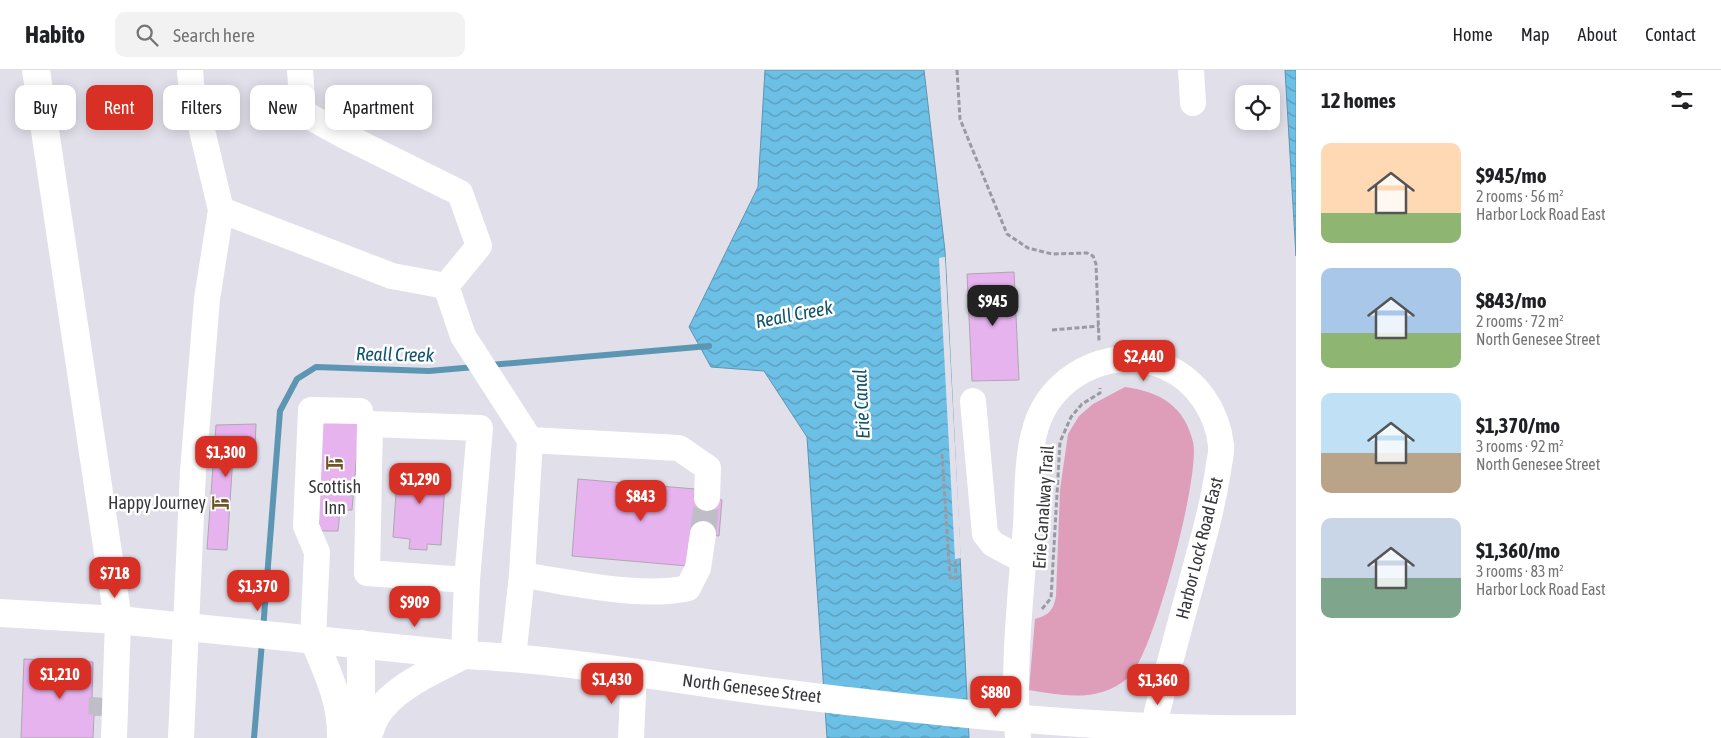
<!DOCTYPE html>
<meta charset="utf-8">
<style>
body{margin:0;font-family:"Asap Condensed",sans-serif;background:#f2f2f2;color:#202124;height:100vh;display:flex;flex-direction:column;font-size:19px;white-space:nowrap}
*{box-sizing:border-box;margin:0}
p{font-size:16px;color:#757577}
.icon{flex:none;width:28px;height:28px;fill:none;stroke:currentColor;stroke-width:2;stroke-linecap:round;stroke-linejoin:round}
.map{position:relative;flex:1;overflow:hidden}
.sheet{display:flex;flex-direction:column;background:#fff;width:425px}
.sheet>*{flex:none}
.top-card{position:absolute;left:15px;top:15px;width:475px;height:45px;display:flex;gap:10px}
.tools{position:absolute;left:1235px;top:15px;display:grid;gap:10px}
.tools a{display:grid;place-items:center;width:45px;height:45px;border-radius:10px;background:#fff;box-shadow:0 2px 12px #0003;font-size:25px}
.price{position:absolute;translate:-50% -42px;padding:0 11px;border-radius:10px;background:#d93025;color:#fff;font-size:16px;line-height:32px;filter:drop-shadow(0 1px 2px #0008)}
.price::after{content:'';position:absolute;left:50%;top:30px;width:15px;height:11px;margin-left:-8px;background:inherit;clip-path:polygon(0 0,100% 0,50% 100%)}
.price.active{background:#222;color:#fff}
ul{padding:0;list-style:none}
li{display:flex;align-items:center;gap:15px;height:125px;padding:0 25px}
li span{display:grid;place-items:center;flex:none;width:140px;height:100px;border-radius:10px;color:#555}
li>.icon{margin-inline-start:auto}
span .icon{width:60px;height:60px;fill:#fffc;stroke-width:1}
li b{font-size:21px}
h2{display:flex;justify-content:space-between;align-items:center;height:60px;padding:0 25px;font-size:21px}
.pill{padding:0 18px;border-radius:10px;background:#fff;box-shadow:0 2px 12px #0003;font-size:18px;line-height:45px}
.pill.active{background:#d93025;color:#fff}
header{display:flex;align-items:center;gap:30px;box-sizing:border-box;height:70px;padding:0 25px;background:#fff;border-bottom:1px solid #e0e0e0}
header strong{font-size:24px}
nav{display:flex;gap:28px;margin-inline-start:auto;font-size:18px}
.search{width:350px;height:45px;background:#f2f2f2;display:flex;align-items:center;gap:12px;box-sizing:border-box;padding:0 18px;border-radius:10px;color:#757577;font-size:19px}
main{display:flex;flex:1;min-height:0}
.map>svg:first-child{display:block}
.grass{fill:#de9db8}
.water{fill:url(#water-waves);stroke:#5c96b2}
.pier{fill:#e1dfea}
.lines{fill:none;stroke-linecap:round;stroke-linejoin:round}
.stream{stroke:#5c96b2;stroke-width:6}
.building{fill:#e6b3ee;stroke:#aea7b0}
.minor-tunnel{stroke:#bfbec7;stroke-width:26;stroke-dasharray:26 13;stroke-linecap:butt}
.path{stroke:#9b9aa2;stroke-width:3;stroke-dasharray:5 2.5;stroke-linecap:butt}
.minor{stroke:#fff;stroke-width:26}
.major{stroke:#fff;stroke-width:28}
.highway{stroke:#fff;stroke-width:28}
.labels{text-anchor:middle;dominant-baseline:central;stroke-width:5;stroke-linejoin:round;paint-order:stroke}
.poi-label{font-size:18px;fill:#38383c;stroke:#fff}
.street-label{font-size:18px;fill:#38383c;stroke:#fff}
.water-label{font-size:19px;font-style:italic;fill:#0e536d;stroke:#fff}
</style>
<header>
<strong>Habito</strong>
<div class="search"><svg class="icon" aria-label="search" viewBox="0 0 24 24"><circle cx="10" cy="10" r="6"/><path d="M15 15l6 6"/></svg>Search here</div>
<nav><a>Home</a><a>Map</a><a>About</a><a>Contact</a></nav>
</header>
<main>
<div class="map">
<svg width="1296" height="668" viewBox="0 0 1296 668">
<defs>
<pattern id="water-waves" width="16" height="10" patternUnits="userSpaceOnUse" patternTransform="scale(1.25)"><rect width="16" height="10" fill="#6cbfe5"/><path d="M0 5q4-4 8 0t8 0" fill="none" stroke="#5a9cbb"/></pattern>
</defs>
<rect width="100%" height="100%" fill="#e1dfea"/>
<path class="grass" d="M 1125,317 C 1160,322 1184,335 1193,372 C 1201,404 1153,586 1129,607 C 1099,633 1064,626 1029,620 L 1035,549 C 1049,545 1053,541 1056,526 L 1060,420 L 1068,364 L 1079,346 L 1093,334 Z"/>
<g class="water">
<path d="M 765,0 L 924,0 L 945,181 L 969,668 L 827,668 L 807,367 L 764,301 L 711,297 L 689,257 L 758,117 Z"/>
<path d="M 1285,0 L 1296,0 L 1296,186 Z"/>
</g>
<path class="pier" d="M 945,187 L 961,488 L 955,489 L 939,188 Z"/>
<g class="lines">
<g class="stream">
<path d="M 490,295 L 709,276"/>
<path d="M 263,560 L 280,341 L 297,309 L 316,297 L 429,301 L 475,297"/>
<path d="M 254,668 L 262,572"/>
</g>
</g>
<g class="building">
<path d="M 1014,202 L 1019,310 L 972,311 L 967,204 Z"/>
<path d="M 316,344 L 360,347 L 352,440 L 340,440 L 338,461 L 319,461 Z"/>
<path d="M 256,354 L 255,380 L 233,385 L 227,480 L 207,479 L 216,355 Z"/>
<path d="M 398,394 L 446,398 L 441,475 L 427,474 L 427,480 L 409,479 L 410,469 L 393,467 Z"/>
<path d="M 578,409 L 695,419 L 694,427 L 722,430 L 719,466 L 691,463 L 688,496 L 572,486 Z"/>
<path d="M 24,589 L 93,592 L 92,628 L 113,629 L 112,645 L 94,645 L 93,668 L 21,668 Z"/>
</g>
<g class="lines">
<g class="minor-tunnel">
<path d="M 703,464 L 707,428"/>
<path d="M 101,645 L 102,628"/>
</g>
<g class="path">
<path d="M 957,0 L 960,49 L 1007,164 L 1028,178 L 1052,184 L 1087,183 L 1093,186 L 1096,194 L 1099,271"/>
<path d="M 1052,260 L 1099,256"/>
<path d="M 942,384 L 950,508 L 956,508 L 955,489"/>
<path d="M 1042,539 L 1051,528 L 1060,372 L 1071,347 L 1082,334 L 1100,323 L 1100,318"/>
</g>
<g class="minor">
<path d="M 1191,0 L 1193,33"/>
<path d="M 221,140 L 392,206 L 446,216 L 479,176 L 460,123 L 345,66 L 303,43 L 300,0"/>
<path d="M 446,216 L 463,266 L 530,370 L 522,505 L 513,587"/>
<path d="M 973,331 L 985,464 L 993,474 L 1023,490"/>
<path d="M 530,370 L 679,378 L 708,398 L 707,428"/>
<path d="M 522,505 C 571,512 640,529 688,518 L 698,498 L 703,464"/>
<path d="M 313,568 L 317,482 L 306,456 L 311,340 L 360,341"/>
<path d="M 464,585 L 467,510 L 480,358 L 370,354 L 367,503 L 467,510"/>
<path d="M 114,668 L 118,550"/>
<path d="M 181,668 L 193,401 L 207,229 L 221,140 L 191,14 L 190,0"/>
<path d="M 631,668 L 634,603"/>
<path d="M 1018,668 C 1012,597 1021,526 1026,455 C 1028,421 1026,381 1039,348 C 1059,300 1118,275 1166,297 C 1197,311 1217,341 1221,375 C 1222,383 1219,392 1218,401 C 1214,427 1208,452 1201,477 C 1185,537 1168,597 1153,658"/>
</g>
<path class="major" d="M 0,543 L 118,550 L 464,585 C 564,589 664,608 764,621 C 940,643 1118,662 1296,659"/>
<g class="highway">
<path d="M 36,0 L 118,550"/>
<path d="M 313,568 C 327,601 342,632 341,668"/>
<path d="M 361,574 L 361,668"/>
<path d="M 367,668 C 370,661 372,653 376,646 C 392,618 436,599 464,585"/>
</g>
</g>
<defs>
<symbol id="hotel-bare" viewBox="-9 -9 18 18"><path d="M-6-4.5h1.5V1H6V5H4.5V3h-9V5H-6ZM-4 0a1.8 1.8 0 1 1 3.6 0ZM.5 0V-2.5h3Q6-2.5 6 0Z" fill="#6d5626" stroke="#fff" stroke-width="2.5" paint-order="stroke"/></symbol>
</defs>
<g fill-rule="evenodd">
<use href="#hotel-bare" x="322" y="380" width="25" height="25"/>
<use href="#hotel-bare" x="208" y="420" width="25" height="25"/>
</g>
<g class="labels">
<g class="poi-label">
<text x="335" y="416">Scottish<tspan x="335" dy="21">Inn</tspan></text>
<text x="206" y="432" text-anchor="end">Happy Journey</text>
</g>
<g class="street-label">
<text transform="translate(1043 437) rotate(-86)">Erie Canalway Trail</text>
<text transform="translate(1199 478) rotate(-76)">Harbor Lock Road East</text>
<text transform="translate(752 618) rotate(7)">North Genesee Street</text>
</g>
<g class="water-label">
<text transform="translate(794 244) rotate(-11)">Reall Creek</text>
<text transform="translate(395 284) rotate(1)">Reall Creek</text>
<text transform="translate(861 334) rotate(-93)">Erie Canal</text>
</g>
</g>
</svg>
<div class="tools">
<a><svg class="icon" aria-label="locate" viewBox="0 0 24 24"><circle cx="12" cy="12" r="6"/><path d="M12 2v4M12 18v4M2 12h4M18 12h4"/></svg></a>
</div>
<b class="price active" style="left:993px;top:257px">$945</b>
<b class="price" style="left:1144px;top:312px">$2,440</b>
<b class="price" style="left:226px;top:408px">$1,300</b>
<b class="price" style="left:420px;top:435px">$1,290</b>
<b class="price" style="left:641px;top:452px">$843</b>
<b class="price" style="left:115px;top:529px">$718</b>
<b class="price" style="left:258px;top:542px">$1,370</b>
<b class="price" style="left:415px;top:558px">$909</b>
<b class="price" style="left:60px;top:630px">$1,210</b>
<b class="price" style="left:612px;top:635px">$1,430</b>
<b class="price" style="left:1158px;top:636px">$1,360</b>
<b class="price" style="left:996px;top:648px">$880</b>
<div class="top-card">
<a class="pill">Buy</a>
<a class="pill active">Rent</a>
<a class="pill">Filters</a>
<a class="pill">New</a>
<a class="pill">Apartment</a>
</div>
</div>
<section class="sheet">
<h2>12 homes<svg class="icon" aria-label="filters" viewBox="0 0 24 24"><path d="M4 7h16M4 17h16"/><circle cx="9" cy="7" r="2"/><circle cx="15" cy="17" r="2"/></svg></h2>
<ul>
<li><span style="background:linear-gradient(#ffd9b3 70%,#8fb573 0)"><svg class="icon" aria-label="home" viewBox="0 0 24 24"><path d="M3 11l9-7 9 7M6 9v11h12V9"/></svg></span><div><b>$945/mo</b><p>2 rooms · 56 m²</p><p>Harbor Lock Road East</p></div></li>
<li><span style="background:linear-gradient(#a9c7e8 65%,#8fb573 0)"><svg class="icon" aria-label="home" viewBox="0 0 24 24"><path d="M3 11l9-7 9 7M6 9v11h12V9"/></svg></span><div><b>$843/mo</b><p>2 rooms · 72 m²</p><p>North Genesee Street</p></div></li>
<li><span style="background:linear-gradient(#bfe0f5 60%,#b9a48a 0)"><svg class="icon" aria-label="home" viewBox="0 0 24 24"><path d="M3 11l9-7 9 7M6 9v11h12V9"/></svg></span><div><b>$1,370/mo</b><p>3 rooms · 92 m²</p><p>North Genesee Street</p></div></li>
<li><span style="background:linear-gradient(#c9d6e8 60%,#7fa58c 0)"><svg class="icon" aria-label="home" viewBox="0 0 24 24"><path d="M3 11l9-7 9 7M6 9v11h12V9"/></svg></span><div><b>$1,360/mo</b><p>3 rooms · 83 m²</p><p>Harbor Lock Road East</p></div></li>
</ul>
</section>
</main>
